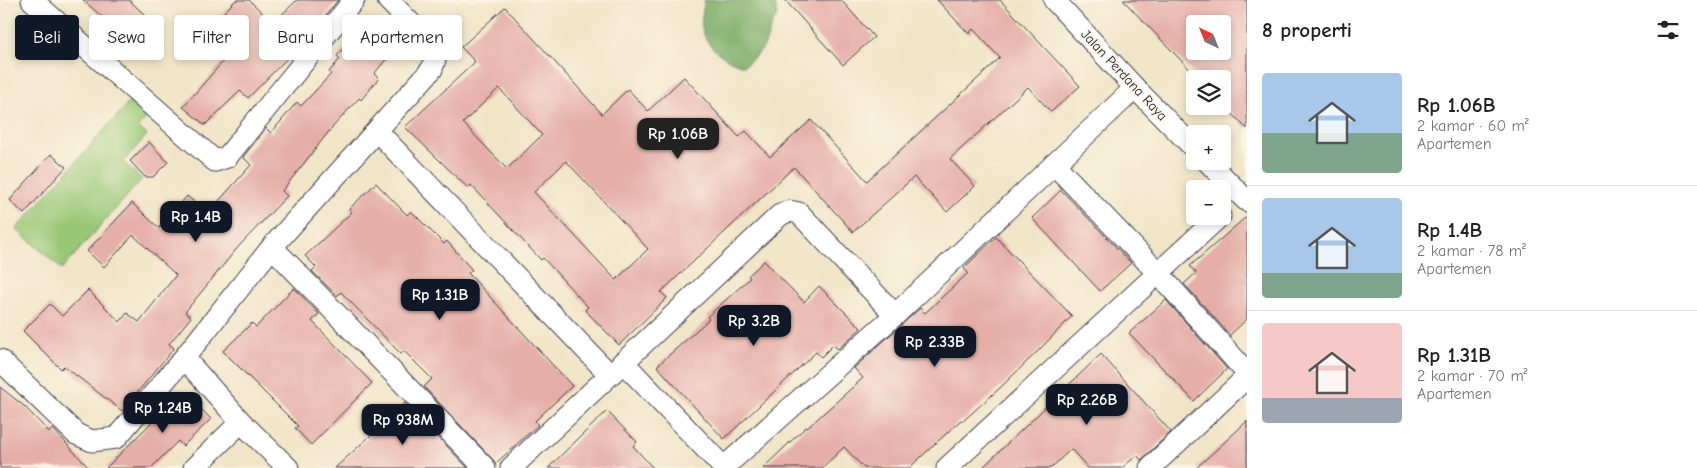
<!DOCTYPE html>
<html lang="id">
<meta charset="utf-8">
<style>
body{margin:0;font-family:"Comic Neue",sans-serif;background:#f6f6f6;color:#222;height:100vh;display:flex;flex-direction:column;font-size:19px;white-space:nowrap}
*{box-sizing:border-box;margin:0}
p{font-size:16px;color:#767676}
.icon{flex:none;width:28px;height:28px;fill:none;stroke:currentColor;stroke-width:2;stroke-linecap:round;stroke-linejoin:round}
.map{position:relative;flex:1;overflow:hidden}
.details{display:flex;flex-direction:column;background:#fff;width:450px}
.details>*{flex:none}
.hud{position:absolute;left:15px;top:15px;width:475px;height:45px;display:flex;gap:10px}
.needle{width:32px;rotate:317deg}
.buttons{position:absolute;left:1186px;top:15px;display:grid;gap:10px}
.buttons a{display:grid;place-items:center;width:45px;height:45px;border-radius:5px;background:#fff;box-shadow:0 2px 8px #0003;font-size:25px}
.price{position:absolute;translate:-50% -42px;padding:0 11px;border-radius:10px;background:#111827;color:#fff;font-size:16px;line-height:32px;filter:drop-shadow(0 1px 2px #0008)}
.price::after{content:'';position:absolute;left:50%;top:30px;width:15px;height:11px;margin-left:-8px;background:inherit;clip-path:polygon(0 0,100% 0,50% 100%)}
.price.on{background:#222;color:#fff}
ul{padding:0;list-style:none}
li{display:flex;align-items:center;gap:15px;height:125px;padding:0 15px}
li+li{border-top:1px solid #e0e0e0}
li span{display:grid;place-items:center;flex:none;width:140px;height:100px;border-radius:5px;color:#555}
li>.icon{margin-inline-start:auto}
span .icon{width:60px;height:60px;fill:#fffc;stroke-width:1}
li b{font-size:21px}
h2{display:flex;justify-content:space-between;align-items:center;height:60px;padding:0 15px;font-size:21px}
.chip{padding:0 18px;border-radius:5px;background:#fff;box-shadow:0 2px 8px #0003;font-size:18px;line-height:45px}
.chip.on{background:#111827;color:#fff}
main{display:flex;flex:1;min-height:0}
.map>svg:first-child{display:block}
.green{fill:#98c775;stroke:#5d7458}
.forest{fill:#7aac66;stroke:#4e6750}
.building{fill:#e5afa8;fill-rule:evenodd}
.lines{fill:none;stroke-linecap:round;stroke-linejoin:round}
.minor-casing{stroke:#413f50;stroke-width:23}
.minor{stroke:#fff;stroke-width:21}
.labels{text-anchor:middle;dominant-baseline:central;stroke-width:4;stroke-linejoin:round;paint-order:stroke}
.street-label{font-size:14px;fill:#22223b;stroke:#fcf5e5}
</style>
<main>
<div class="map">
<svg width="1247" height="468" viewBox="0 0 1247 468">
<rect width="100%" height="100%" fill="#fcf5e5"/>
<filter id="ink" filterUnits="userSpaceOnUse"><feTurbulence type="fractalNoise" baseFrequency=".02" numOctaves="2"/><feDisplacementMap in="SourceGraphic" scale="10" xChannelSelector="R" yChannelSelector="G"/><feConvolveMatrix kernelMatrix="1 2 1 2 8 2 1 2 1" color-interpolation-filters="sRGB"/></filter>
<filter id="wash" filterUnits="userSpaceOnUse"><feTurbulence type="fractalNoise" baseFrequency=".0096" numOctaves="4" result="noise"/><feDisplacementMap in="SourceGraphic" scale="20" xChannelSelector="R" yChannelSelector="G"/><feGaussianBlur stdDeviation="1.12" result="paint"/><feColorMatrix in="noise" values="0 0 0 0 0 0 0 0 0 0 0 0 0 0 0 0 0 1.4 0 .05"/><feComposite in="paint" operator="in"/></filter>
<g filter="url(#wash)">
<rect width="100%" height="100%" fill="#f1e5c8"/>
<path class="green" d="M 130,101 L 148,116 L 138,127 L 147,135 L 123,162 L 142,179 L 62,269 L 16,229 Z"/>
<path class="forest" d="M 704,0 L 774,0 L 775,2 L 777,16 C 770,26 770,31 766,42 C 763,52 752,59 744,66 C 726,61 706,48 702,28 C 700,20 704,8 704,0 Z"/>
<g id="blocks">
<g class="building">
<path d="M 83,0 L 129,0 L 145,15 L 125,37 Z"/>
<path d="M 236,0 L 249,0 L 273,23 L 297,0 L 338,0 L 308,37 L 248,98 L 240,91 L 205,125 L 183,107 L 232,51 L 208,28 Z"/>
<path d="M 785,0 L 841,0 L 874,37 L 843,65 Z"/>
<path d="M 937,0 L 1000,0 L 1080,86 L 1051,112 L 1028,87 L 950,159 L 975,186 L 947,212 L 914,177 L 853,232 L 794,167 L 661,292 L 667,298 L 619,345 L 585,310 L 588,307 L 543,258 L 541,260 L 471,185 L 468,188 L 405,127 L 475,62 L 461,47 L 505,7 L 602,114 L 628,89 L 648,111 L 684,77 L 739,137 L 746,131 L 770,157 L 811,120 L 867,181 L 1000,58 L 973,29 L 969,34 ZM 499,88 L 542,135 L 507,169 L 463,123 ZM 566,161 L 648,249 L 616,280 L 534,192 Z"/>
<path d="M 1123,0 L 1247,0 L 1247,129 L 1222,103 L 1222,79 L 1199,79 ZM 1195,24 L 1222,24 L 1222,51 L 1195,51 Z"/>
<path d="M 358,31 L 388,57 L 374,74 L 379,78 L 361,100 L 359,98 L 330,130 L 282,191 L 287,196 L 239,246 L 185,312 L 191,317 L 169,344 L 174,348 L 122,411 L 64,366 L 61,369 L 23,331 L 50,304 L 62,316 L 88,290 L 120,322 L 127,313 L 139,322 L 176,275 L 133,235 L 104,267 L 87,251 L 132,203 L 159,228 L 187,196 L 208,213 L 251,165 L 243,157 L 266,128 L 271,133 L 297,102 L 301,106 L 331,74 L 329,72 L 340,59 L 337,56 Z"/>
<path d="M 149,142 L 168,162 L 153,177 L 145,177 L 130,161 Z"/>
<path d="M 51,154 L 66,167 L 24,214 L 10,200 Z"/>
<path d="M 376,183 L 407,215 L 411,211 L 444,244 L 447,241 L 472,270 L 468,273 L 572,386 L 535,421 L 538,425 L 496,463 L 424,387 L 432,379 L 404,351 L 401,354 L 341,292 L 337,296 L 312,271 L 316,267 L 305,256 L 352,212 L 349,209 Z"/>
<path d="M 1061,190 L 1131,263 L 1100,291 L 1032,218 Z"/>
<path d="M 1247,216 L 1247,319 L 1230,335 L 1184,284 L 1196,273 L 1190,266 Z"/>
<path d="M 996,237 L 1072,316 L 1040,349 L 1001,387 L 963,421 L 961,420 L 909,468 L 864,468 L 844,447 L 822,468 L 763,468 L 806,427 L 807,428 L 863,378 L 854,368 L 920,308 L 925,313 L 968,273 L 964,268 Z"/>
<path d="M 764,261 L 804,302 L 819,286 L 861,328 L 838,349 L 833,345 L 821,357 L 816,352 L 724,439 L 657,366 L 709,319 L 707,317 L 750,278 L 748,276 Z"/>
<path d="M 294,288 L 319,314 L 312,321 L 372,383 L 311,445 L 295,428 L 298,426 L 223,351 L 252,323 L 256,327 Z"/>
<path d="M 1166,300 L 1227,369 L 1194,401 L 1129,333 Z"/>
<path d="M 1101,354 L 1171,432 L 1141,460 L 1137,455 L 1122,468 L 1088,468 L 1071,449 L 1051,468 L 982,468 Z"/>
<path d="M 0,387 L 24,406 L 49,432 L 53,429 L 89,468 L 0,468 Z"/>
<path d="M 183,391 L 211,419 L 183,446 L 178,441 L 151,468 L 106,468 Z"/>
<path d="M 405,403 L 468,468 L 335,468 L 393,415 Z"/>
<path d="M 607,411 L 637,442 L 633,446 L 653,468 L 548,468 Z"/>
<path d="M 1247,421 L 1247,468 L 1196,468 L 1228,439 Z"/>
</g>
</g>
</g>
<g filter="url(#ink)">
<use href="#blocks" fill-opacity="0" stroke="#413f50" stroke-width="1"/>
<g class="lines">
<defs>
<g id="minor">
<path d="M 32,0 L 215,161 L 227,157 L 354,0"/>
<path d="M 1054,0 L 1135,88 L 1195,149"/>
<path d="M 378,132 L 609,374"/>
<path d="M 1207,161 L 1247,201"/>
<path d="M 1054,164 L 1158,273 L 1247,373"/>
<path d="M 272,247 L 485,468"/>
<path d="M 0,360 L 76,434 L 92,441 L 116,438 L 184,358"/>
<path d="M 623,362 L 724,468"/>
<path d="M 194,468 L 241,422"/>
<path d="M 288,468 L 241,422 L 184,358 L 272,247 L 432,69 L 436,56 L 433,46 L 388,0"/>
<path d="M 511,468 L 780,215 L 789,211 L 799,213 L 895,315"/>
<path d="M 723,468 L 895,315 L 1135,88"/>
<path d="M 947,468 L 1220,216"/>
<path d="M 1150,468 L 1247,377"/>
</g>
</defs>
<use href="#minor" class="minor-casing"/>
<use href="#minor" class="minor"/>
</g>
</g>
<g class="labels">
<g class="street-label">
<text transform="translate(1124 75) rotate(47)">Jalan Perdana Raya</text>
</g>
</g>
</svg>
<div class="buttons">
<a><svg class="needle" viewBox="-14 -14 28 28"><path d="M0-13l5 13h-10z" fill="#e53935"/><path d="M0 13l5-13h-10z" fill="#767676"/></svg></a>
<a><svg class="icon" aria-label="layers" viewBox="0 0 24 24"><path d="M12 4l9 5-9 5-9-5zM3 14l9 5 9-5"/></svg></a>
<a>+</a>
<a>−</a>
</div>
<b class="price on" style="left:678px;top:160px">Rp 1.06B</b>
<b class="price" style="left:196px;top:243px">Rp 1.4B</b>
<b class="price" style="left:440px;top:321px">Rp 1.31B</b>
<b class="price" style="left:754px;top:347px">Rp 3.2B</b>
<b class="price" style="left:935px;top:368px">Rp 2.33B</b>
<b class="price" style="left:1087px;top:426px">Rp 2.26B</b>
<b class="price" style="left:163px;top:434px">Rp 1.24B</b>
<b class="price" style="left:403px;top:446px">Rp 938M</b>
<div class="hud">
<a class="chip on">Beli</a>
<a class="chip">Sewa</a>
<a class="chip">Filter</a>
<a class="chip">Baru</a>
<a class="chip">Apartemen</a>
</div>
</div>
<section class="details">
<h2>8 properti<svg class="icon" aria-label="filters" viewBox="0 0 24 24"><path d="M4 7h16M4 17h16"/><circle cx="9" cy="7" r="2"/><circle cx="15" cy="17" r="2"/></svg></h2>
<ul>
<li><span style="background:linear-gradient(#a9c7e8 60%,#7fa58c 0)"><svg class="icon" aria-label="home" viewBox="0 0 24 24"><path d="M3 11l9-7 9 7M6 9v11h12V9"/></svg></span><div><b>Rp 1.06B</b><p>2 kamar · 60 m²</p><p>Apartemen</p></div></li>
<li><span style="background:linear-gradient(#a9c7e8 75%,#7fa58c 0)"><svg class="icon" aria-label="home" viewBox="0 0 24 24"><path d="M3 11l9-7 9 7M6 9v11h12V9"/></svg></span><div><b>Rp 1.4B</b><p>2 kamar · 78 m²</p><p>Apartemen</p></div></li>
<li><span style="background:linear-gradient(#f6c9c9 75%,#9aa5b1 0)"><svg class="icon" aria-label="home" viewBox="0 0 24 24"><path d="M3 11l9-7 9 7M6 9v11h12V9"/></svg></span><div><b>Rp 1.31B</b><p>2 kamar · 70 m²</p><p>Apartemen</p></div></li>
</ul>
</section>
</main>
